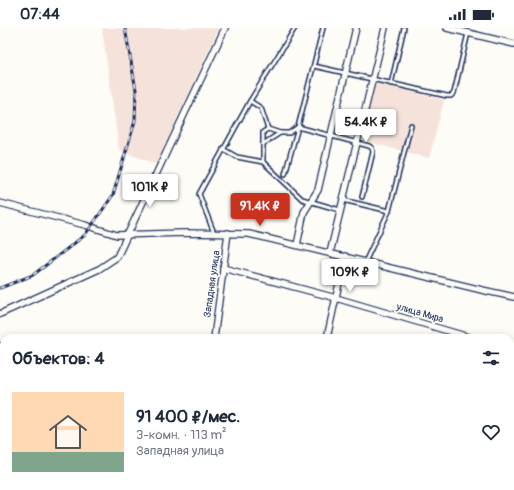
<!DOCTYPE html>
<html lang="ru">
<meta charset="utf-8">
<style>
body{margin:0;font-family:Pangolin,sans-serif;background:#f2f2f3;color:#1f2937;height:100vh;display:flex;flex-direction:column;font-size:15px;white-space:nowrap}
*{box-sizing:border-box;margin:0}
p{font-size:13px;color:#747a83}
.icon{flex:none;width:22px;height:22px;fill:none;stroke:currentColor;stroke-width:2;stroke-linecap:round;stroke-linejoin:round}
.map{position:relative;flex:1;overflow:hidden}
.sheet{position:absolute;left:0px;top:306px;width:514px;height:156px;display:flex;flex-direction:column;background:#fff;border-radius:12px 12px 0 0;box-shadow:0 2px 10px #0003}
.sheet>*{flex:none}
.price{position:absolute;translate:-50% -34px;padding:0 9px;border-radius:4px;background:#fff;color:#222;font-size:13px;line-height:26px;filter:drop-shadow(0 1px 2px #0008)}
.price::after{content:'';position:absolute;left:50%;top:24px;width:12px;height:9px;margin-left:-6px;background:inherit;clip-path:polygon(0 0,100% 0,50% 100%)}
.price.on{background:#c8321e;color:#fff}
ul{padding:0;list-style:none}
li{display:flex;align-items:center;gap:12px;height:100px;padding:0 12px}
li+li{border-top:1px solid #e0e1e3}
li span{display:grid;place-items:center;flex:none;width:112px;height:80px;border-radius:0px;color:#555}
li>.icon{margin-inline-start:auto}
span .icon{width:48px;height:48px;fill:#fffc;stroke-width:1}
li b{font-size:17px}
h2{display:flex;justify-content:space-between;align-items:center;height:48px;padding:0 12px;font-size:17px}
.status{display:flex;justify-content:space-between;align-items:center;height:28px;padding:0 20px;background:#fff;direction:ltr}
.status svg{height:11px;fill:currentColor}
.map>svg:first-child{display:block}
.built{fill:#f5e3db}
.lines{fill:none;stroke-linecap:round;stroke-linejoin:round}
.lane-casing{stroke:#1b2f5e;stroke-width:6}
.street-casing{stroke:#1b2f5e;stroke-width:8}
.lane{stroke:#fdfcf7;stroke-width:3}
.street{stroke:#fdfcf7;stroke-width:5.5}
.rail-casing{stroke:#1b2f5e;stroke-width:3}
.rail{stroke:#fdfcf7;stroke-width:1.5;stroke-dasharray:4.5;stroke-linecap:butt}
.labels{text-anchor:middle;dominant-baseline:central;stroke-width:3.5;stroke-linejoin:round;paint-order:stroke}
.street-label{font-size:10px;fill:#1b2f5e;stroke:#fdfcf7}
</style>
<div class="status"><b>07:44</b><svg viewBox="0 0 49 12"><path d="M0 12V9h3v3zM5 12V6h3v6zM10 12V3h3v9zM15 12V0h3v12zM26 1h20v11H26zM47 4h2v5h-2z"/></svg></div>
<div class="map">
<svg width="514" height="462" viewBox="0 0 514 462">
<rect width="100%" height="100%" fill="#fdfcf7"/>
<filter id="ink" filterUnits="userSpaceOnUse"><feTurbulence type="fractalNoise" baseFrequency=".025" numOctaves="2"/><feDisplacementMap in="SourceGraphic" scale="8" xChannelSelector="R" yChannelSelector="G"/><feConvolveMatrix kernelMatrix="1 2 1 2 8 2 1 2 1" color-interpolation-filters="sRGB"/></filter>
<g filter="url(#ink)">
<g class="built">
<path d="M 102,0 L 219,0 L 156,136 L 119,122 Z"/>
<path d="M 376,54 L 444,72 L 429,130 L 361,112 Z"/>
</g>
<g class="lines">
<defs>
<g id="lane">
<path d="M 295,0 L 250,73 L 261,80 L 268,101 L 280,105 L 289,105 L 298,99 L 369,118 L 372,120 L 373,124 L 362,169"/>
<path d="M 314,38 L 447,68 L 451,68 L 454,65 L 468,5"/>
<path d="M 391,56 L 404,0"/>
<path d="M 263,116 L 280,105"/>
<path d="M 223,121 L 237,129 L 263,134 L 302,171 L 340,182"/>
<path d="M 263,134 L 263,104 L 268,101"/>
<path d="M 285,146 L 298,99 L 323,0"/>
<path d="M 343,172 L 389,183"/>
<path d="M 214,205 L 199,166 L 250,73"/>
<path d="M 365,234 L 389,183 L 411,97"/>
</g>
<g id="street">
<path d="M 447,0 L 514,16"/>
<path d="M 0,175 L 85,197 L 117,207 L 184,205 L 249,206 L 482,262 L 514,269"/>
<path d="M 297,217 L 304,184 L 318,162 L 356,0"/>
<path d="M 330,225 L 385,0"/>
<path d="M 223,240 L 336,270 L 472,310"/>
<path d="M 0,286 L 99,241 L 117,229 L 225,0"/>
<path d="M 214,310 L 228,205"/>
<path d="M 327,310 L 345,228"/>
<path d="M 0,318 L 4,320"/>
<path d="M 510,322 L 514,323"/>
<path d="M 0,415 L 4,417"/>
<path d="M 510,442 L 514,444"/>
<path d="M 113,458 L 123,462"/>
<path d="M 403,458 L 416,462"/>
<path d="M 205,462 L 206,458"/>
<path d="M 393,462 L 394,458"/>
</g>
</defs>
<use href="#lane" class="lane-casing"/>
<use href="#street" class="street-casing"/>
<use href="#lane" class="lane"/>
<use href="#street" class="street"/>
<defs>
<path id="rail" d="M 0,260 L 33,247 L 85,207 L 113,167 L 135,93 L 136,62 L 125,0"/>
</defs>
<use href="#rail" class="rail-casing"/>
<use href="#rail" class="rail"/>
</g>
</g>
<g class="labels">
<g class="street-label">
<text transform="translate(212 256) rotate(-82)">Западная улица</text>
<text transform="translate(420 285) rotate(16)">улица Мира</text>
</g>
</g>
</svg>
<b class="price" style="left:366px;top:115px">54.4K ₽</b>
<b class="price" style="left:150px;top:180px">101K ₽</b>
<b class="price on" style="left:260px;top:199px">91.4K ₽</b>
<b class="price" style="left:350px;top:265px">109K ₽</b>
<section class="sheet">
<h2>Объектов: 4<svg class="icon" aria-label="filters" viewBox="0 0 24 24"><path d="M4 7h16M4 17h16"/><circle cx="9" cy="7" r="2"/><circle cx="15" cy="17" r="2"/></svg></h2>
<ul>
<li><span style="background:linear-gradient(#ffd9b3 75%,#7fa58c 0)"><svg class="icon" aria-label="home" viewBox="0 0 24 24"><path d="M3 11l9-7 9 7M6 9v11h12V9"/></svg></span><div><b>91 400 ₽/мес.</b><p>3-комн. · 113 m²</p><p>Западная улица</p></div><svg class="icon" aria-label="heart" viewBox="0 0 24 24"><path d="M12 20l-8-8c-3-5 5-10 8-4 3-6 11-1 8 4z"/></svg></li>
</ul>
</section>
</div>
